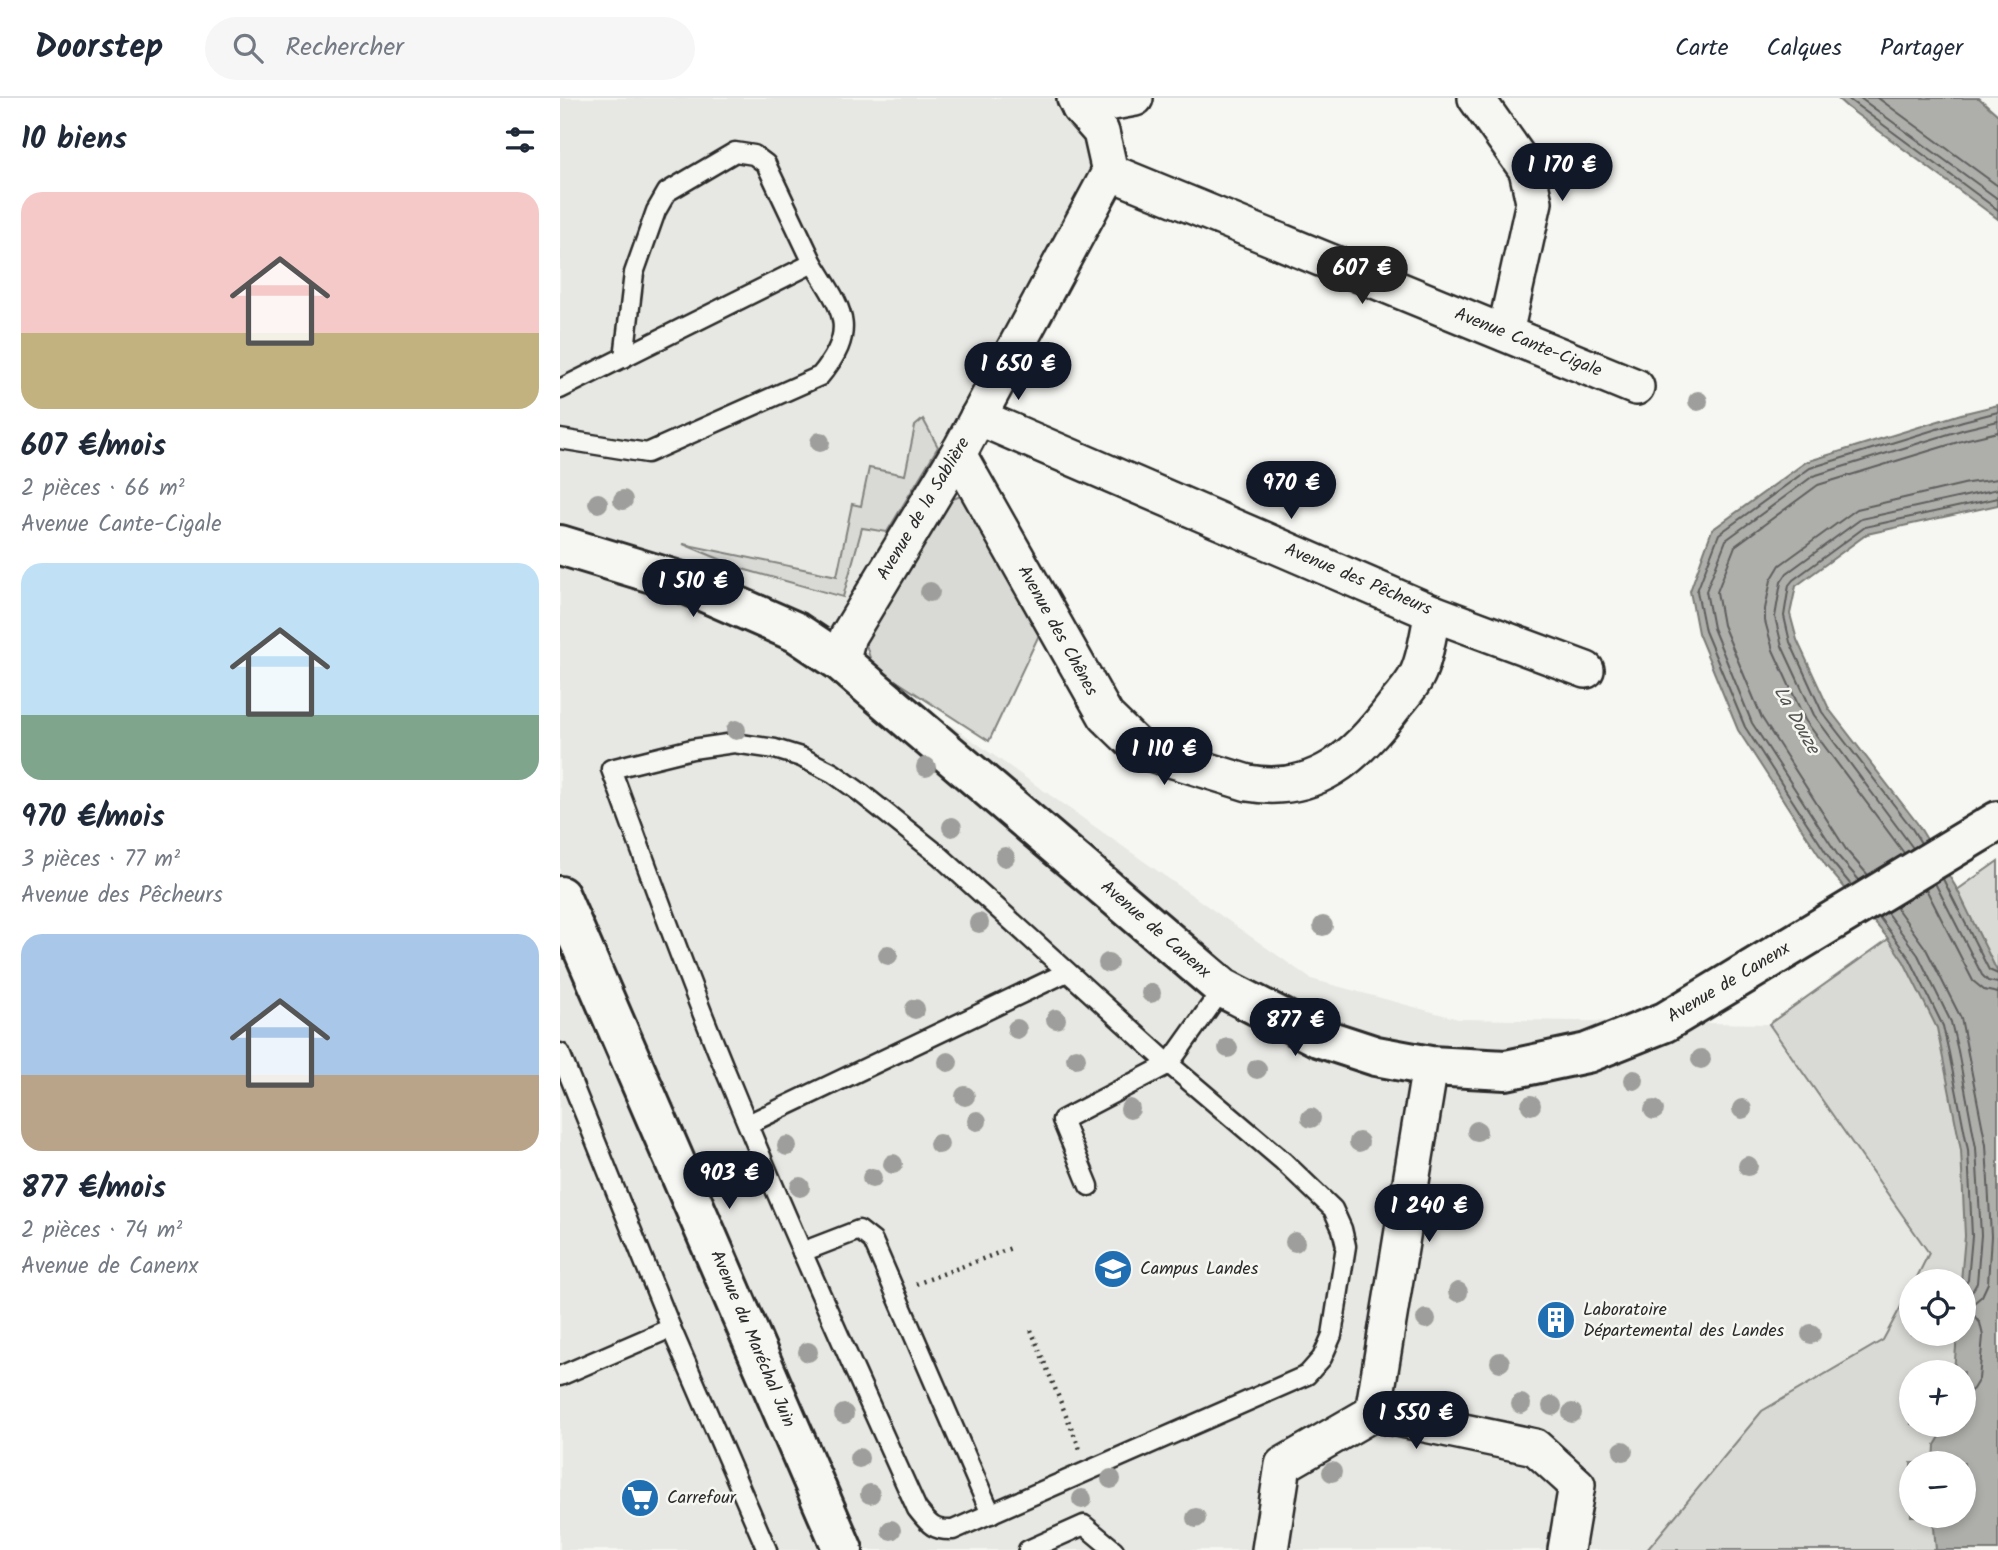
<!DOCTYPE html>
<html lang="fr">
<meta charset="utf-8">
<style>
body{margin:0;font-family:Kalam,sans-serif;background:#f6f6f7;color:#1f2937;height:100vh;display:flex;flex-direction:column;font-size:26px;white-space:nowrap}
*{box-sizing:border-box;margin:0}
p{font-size:23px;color:#747a83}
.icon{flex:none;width:38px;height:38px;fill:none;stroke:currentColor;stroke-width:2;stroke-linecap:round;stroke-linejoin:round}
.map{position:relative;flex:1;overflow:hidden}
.details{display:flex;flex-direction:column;background:#fff;width:560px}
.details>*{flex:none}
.tools{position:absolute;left:1339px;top:1171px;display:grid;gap:14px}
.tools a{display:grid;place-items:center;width:77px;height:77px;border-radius:50%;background:#fff;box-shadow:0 4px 10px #0003;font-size:35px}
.price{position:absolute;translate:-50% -60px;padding:0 16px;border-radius:24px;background:#111827;color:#fff;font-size:23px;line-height:46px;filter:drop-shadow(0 2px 4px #0008)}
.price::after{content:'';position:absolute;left:50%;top:42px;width:21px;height:16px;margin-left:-10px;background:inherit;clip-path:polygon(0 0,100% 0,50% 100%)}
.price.current{background:#222;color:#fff}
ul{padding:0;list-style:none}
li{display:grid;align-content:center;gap:14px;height:371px;padding:0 21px}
li span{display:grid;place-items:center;height:217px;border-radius:21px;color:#555}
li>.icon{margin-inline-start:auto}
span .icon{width:126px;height:126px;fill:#fffc;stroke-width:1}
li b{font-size:30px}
h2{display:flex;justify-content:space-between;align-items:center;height:84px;padding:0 21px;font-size:30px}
header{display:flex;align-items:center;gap:42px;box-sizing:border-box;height:98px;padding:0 35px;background:#fff;border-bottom:2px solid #e0e1e3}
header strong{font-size:33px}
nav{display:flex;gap:38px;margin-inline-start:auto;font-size:24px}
.search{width:490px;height:63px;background:#f6f6f7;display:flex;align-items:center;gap:18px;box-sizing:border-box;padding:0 24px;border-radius:38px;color:#747a83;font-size:26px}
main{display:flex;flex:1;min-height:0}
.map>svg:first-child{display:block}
.built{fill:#e7e7e3}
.green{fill:#d9d9d5;stroke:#828280;stroke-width:2;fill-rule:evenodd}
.water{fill:#aeaeab;stroke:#7a7a78;stroke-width:2}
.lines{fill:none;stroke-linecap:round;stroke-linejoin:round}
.shore{stroke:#5f5f5e;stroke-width:2}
.lane-casing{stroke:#2b2b2b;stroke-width:23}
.street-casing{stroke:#2b2b2b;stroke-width:40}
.secondary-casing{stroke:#2b2b2b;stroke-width:44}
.path{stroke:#2b2b2b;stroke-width:4.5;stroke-dasharray:2 5;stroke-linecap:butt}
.lane{stroke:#f6f6f2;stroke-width:18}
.street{stroke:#f6f6f2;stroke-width:35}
.secondary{stroke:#f6f6f2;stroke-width:38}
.tree{fill:#9e9e9c}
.labels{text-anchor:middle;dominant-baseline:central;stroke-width:5;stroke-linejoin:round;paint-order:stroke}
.street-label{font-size:18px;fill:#2b2b2b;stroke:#f6f6f2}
.poi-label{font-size:18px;fill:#2b2b2b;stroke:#f6f6f2;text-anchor:start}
.water-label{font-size:19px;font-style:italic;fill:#525251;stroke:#f6f6f2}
</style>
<header>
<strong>Doorstep</strong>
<div class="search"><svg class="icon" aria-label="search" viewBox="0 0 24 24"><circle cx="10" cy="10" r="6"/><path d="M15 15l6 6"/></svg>Rechercher</div>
<nav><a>Carte</a><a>Calques</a><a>Partager</a></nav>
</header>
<main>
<section class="details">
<h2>10 biens<svg class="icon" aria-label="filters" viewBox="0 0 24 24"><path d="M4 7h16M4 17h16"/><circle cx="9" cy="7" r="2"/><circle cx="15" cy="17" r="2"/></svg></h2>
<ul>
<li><span style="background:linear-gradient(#f6c9c9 65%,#c2b280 0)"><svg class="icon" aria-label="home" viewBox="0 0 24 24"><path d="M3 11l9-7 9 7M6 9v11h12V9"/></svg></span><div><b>607 €/mois</b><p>2 pièces · 66 m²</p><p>Avenue Cante-Cigale</p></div></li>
<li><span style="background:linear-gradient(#bfe0f5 70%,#7fa58c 0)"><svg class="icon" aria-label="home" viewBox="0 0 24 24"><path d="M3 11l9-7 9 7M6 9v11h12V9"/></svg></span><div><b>970 €/mois</b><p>3 pièces · 77 m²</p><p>Avenue des Pêcheurs</p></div></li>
<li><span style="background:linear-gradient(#a9c7e8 65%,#b9a48a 0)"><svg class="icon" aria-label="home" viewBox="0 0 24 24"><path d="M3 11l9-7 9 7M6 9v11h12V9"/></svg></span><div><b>877 €/mois</b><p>2 pièces · 74 m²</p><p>Avenue de Canenx</p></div></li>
</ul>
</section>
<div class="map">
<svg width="1438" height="1452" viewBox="0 0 1438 1452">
<rect width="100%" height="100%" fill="#f6f6f2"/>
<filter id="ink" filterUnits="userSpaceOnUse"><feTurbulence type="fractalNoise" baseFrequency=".0143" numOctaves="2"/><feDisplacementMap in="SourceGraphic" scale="14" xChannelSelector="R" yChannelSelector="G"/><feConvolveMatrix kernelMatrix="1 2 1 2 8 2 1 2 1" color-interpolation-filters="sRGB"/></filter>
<g filter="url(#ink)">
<path class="built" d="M 0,0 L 510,0 L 540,56 L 273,544 L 751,881 L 898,921 L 1209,926 L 1369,1155 L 1355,1183 L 1351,1183 L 1351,1190 L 1323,1242 L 1202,1313 L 1087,1452 L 0,1452 Z"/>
<g class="green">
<path d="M 363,321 L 378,349 L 327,434 L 302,430 L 283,499 L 186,472 L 123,446 L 277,478 L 292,406 L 301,408 L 309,370 L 345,377 L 355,328 Z"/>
<path d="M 403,397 L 479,537 L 429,643 L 312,567 L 305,543 L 388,403 Z"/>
<path d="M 1438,763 L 1438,1452 L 1087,1452 L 1202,1313 L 1323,1242 L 1351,1190 L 1351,1236 L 1404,1236 L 1404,1183 L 1355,1183 L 1369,1155 L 1209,926 ZM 1351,1274 L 1404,1274 L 1404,1326 L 1351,1326 ZM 1351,1365 L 1404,1365 L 1404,1418 L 1351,1418 Z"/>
</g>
<g class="water">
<path d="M 1277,0 L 1419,0 L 1438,17 L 1438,121 L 1287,9 Z"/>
<path d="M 1438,307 L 1438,407 L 1307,436 L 1236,488 L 1230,516 L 1237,542 L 1269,611 L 1357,725 L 1397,791 L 1438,875 L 1438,1452 L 1376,1452 L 1373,1418 L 1404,1418 L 1404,1365 L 1374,1365 L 1375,1347 L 1387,1327 L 1404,1326 L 1404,1274 L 1394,1274 L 1397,1236 L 1404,1236 L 1404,1183 L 1401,1183 L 1405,1138 L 1401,1052 L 1377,930 L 1344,864 L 1327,839 L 1266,768 L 1178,632 L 1138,535 L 1130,493 L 1152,432 L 1246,364 L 1401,316 Z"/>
</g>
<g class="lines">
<g class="shore">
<path d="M 1287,0 L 1438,112"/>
<path d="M 1300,0 L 1438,101"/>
<path d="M 1318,0 L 1438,88"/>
<path d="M 1361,745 L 1351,729 L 1262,614 L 1230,544 L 1224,518 L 1229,487 L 1233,482 L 1305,429 L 1438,400"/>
<path d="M 1353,750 L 1254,617 L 1222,548 L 1215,519 L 1221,484 L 1227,475 L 1301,421 L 1438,391"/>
<path d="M 1344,755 L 1245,622 L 1213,552 L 1205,523 L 1205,511 L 1211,482 L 1220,467 L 1297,411 L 1408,385 L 1438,381"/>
<path d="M 1308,777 L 1287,753 L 1202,620 L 1163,527 L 1157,494 L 1175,448 L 1258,387 L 1408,341 L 1438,334"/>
<path d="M 1383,781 L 1429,872 L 1438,876"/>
<path d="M 1299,782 L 1279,759 L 1192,625 L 1153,530 L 1146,493 L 1166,442 L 1253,378 L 1405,331 L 1438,323"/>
<path d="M 1375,785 L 1422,877 L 1428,883 L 1438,885"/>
<path d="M 1291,787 L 1272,764 L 1185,629 L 1145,533 L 1137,493 L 1159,436 L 1250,370 L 1403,323 L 1438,314"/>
<path d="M 1366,791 L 1413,883 L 1424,892 L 1438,895"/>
<path d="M 1336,809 L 1366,851 L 1401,920 L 1426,1047 L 1431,1138 L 1428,1185 L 1422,1198 L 1408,1210 L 1420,1225 L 1423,1238 L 1419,1281 L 1413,1291 L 1404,1298"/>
<path d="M 1327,815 L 1358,857 L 1391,924 L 1398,953 L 1416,1050 L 1421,1137 L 1417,1185 L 1412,1194 L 1404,1198"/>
<path d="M 1319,819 L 1350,861 L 1383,928 L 1389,955 L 1408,1052 L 1412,1138 L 1408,1182 L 1404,1189"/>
</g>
<defs>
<g id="lane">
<path d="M 64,260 L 74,175 L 96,113 L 107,94 L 175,54 L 194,57 L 206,66 L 253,165"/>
<path d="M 0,291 L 253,165 C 281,211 300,230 260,278 L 87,355 L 0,341"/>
<path d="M 174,645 L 215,651 L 241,659 L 273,675 L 301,695 L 380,758 L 609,966 L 723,1063 L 773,1111 L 782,1131 L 786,1148 L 772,1237 L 762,1260 L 747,1277 L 393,1432 C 373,1433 369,1426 357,1411 C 293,1269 229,1128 170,984 C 127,881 90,776 51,671 L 132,651 Z"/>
<path d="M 0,955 L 111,1230 L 207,1452"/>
<path d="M 188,1026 L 507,874"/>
<path d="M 529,1088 L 502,1022 L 609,966 L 663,890"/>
<path d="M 242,1154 L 299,1132 L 313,1143 L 431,1416"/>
<path d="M 0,1278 L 111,1230"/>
<path d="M 468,1452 L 524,1427 L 554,1452"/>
</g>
<g id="street">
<path d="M 916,0 L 967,72 L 974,104 L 945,235"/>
<path d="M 520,10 L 575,0"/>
<path d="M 550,74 L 1076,289"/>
<path d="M 418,319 L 873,515 L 1026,572"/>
<path d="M 398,356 L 546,618 L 581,652 L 688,685 C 756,697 797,658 835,607 C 842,598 852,588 857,577 C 866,559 868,534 873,515"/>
<path d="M 281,564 L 288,538 L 402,349 L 550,74 L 541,34 L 520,10 L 515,0"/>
<path d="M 813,1315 L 870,968"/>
<path d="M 710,1452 L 723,1367 L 813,1315 L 975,1349 L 1017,1387 L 1006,1452"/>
</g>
<g id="secondary">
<path d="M 0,447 L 122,484 L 236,534 L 281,564 L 663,890 L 758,939 L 816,958 L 870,968 L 946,972 L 1027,955 L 1105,924 L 1438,723"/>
<path d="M 0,798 L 283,1452"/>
</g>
</defs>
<use href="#lane" class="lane-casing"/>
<use href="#street" class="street-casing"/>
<use href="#secondary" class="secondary-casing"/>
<g class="path">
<path d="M 356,1186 L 454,1149"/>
<path d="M 471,1232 L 520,1351"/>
</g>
<use href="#lane" class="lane"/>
<use href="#street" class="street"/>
<use href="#secondary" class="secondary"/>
</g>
<g class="tree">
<circle cx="1138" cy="303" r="10"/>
<circle cx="260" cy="344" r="10"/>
<circle cx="63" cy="402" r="10"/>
<circle cx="38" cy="405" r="10"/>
<circle cx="370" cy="494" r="10"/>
<circle cx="176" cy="632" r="10"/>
<circle cx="366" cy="669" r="10"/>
<circle cx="392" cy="729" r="10"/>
<circle cx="445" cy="759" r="10"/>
<circle cx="419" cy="825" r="10"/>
<circle cx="763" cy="828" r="10"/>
<circle cx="328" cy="857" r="10"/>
<circle cx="548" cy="865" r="10"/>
<circle cx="591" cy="895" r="10"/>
<circle cx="355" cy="911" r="10"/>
<circle cx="496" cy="921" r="10"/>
<circle cx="457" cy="931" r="10"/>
<circle cx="668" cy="950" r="10"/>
<circle cx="516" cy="960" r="10"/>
<circle cx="1141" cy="961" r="10"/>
<circle cx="388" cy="964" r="10"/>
<circle cx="697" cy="971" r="10"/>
<circle cx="1074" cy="982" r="10"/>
<circle cx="405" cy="998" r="10"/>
<circle cx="971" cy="1007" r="10"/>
<circle cx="570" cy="1011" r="10"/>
<circle cx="1182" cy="1011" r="10"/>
<circle cx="1094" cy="1012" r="10"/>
<circle cx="751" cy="1020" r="10"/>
<circle cx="417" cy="1023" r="10"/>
<circle cx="917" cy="1033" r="10"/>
<circle cx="799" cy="1044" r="10"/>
<circle cx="379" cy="1046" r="10"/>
<circle cx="227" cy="1048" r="10"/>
<circle cx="333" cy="1066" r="10"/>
<circle cx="1188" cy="1068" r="10"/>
<circle cx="312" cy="1080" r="10"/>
<circle cx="240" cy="1089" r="10"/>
<circle cx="735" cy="1144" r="10"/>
<circle cx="898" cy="1194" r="10"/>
<circle cx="866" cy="1221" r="10"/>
<circle cx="1251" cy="1236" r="10"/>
<circle cx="248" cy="1254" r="10"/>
<circle cx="940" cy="1264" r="10"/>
<circle cx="961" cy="1306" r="10"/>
<circle cx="992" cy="1308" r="10"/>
<circle cx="1012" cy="1315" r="10"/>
<circle cx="284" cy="1316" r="10"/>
<circle cx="1063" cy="1353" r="10"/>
<circle cx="299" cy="1360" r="10"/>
<circle cx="772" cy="1374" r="10"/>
<circle cx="551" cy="1381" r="10"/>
<circle cx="310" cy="1396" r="10"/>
<circle cx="522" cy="1401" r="10"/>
<circle cx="636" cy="1420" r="10"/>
<circle cx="331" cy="1432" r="10"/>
</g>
</g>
<defs>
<symbol id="university-disc" viewBox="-11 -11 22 22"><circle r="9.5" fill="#1f6fb2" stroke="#f6f6f2"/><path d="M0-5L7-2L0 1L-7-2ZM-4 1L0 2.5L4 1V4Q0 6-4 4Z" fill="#fff"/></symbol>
<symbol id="building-disc" viewBox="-11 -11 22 22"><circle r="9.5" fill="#1f6fb2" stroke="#f6f6f2"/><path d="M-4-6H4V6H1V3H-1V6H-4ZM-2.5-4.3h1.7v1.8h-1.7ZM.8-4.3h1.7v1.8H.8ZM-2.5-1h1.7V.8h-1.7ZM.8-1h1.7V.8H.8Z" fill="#fff"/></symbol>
<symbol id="supermarket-disc" viewBox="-11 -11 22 22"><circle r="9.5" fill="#1f6fb2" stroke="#f6f6f2"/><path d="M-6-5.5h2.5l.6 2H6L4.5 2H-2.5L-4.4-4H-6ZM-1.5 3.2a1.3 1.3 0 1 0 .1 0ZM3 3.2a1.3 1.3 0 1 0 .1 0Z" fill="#fff"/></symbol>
</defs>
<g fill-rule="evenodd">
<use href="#university-disc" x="531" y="1149" width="44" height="44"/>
<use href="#building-disc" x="974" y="1200" width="44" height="44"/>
<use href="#supermarket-disc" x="58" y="1378" width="44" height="44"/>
</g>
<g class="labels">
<g class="street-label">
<text transform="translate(968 245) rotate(22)">Avenue Cante-Cigale</text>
<text transform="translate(364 411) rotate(-59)">Avenue de la Sablière</text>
<text transform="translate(798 482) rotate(23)">Avenue des Pêcheurs</text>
<text transform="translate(497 533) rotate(61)">Avenue des Chênes</text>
<text transform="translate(595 832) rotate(41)">Avenue de Canenx</text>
<text transform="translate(1169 885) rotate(-31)">Avenue de Canenx</text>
<text transform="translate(192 1241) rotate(67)">Avenue du Maréchal Juin</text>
</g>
<g class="poi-label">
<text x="580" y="1171">Campus Landes</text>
<text x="1023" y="1212">Laboratoire<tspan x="1023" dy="21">Départemental des Landes</tspan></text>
<text x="107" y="1400">Carrefour</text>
</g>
<g class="water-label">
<text transform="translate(1236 622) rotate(61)">La Douze</text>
</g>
</g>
</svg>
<div class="tools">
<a><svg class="icon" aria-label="locate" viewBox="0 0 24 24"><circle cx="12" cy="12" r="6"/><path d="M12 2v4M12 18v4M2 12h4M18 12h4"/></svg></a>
<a>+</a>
<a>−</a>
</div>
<b class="price" style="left:1002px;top:105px">1 170 €</b>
<b class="price current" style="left:802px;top:208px">607 €</b>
<b class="price" style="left:458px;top:304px">1 650 €</b>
<b class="price" style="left:731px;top:423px">970 €</b>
<b class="price" style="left:133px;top:521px">1 510 €</b>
<b class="price" style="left:604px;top:689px">1 110 €</b>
<b class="price" style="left:735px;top:960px">877 €</b>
<b class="price" style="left:169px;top:1113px">903 €</b>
<b class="price" style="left:869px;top:1146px">1 240 €</b>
<b class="price" style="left:856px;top:1353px">1 550 €</b>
</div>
</main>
